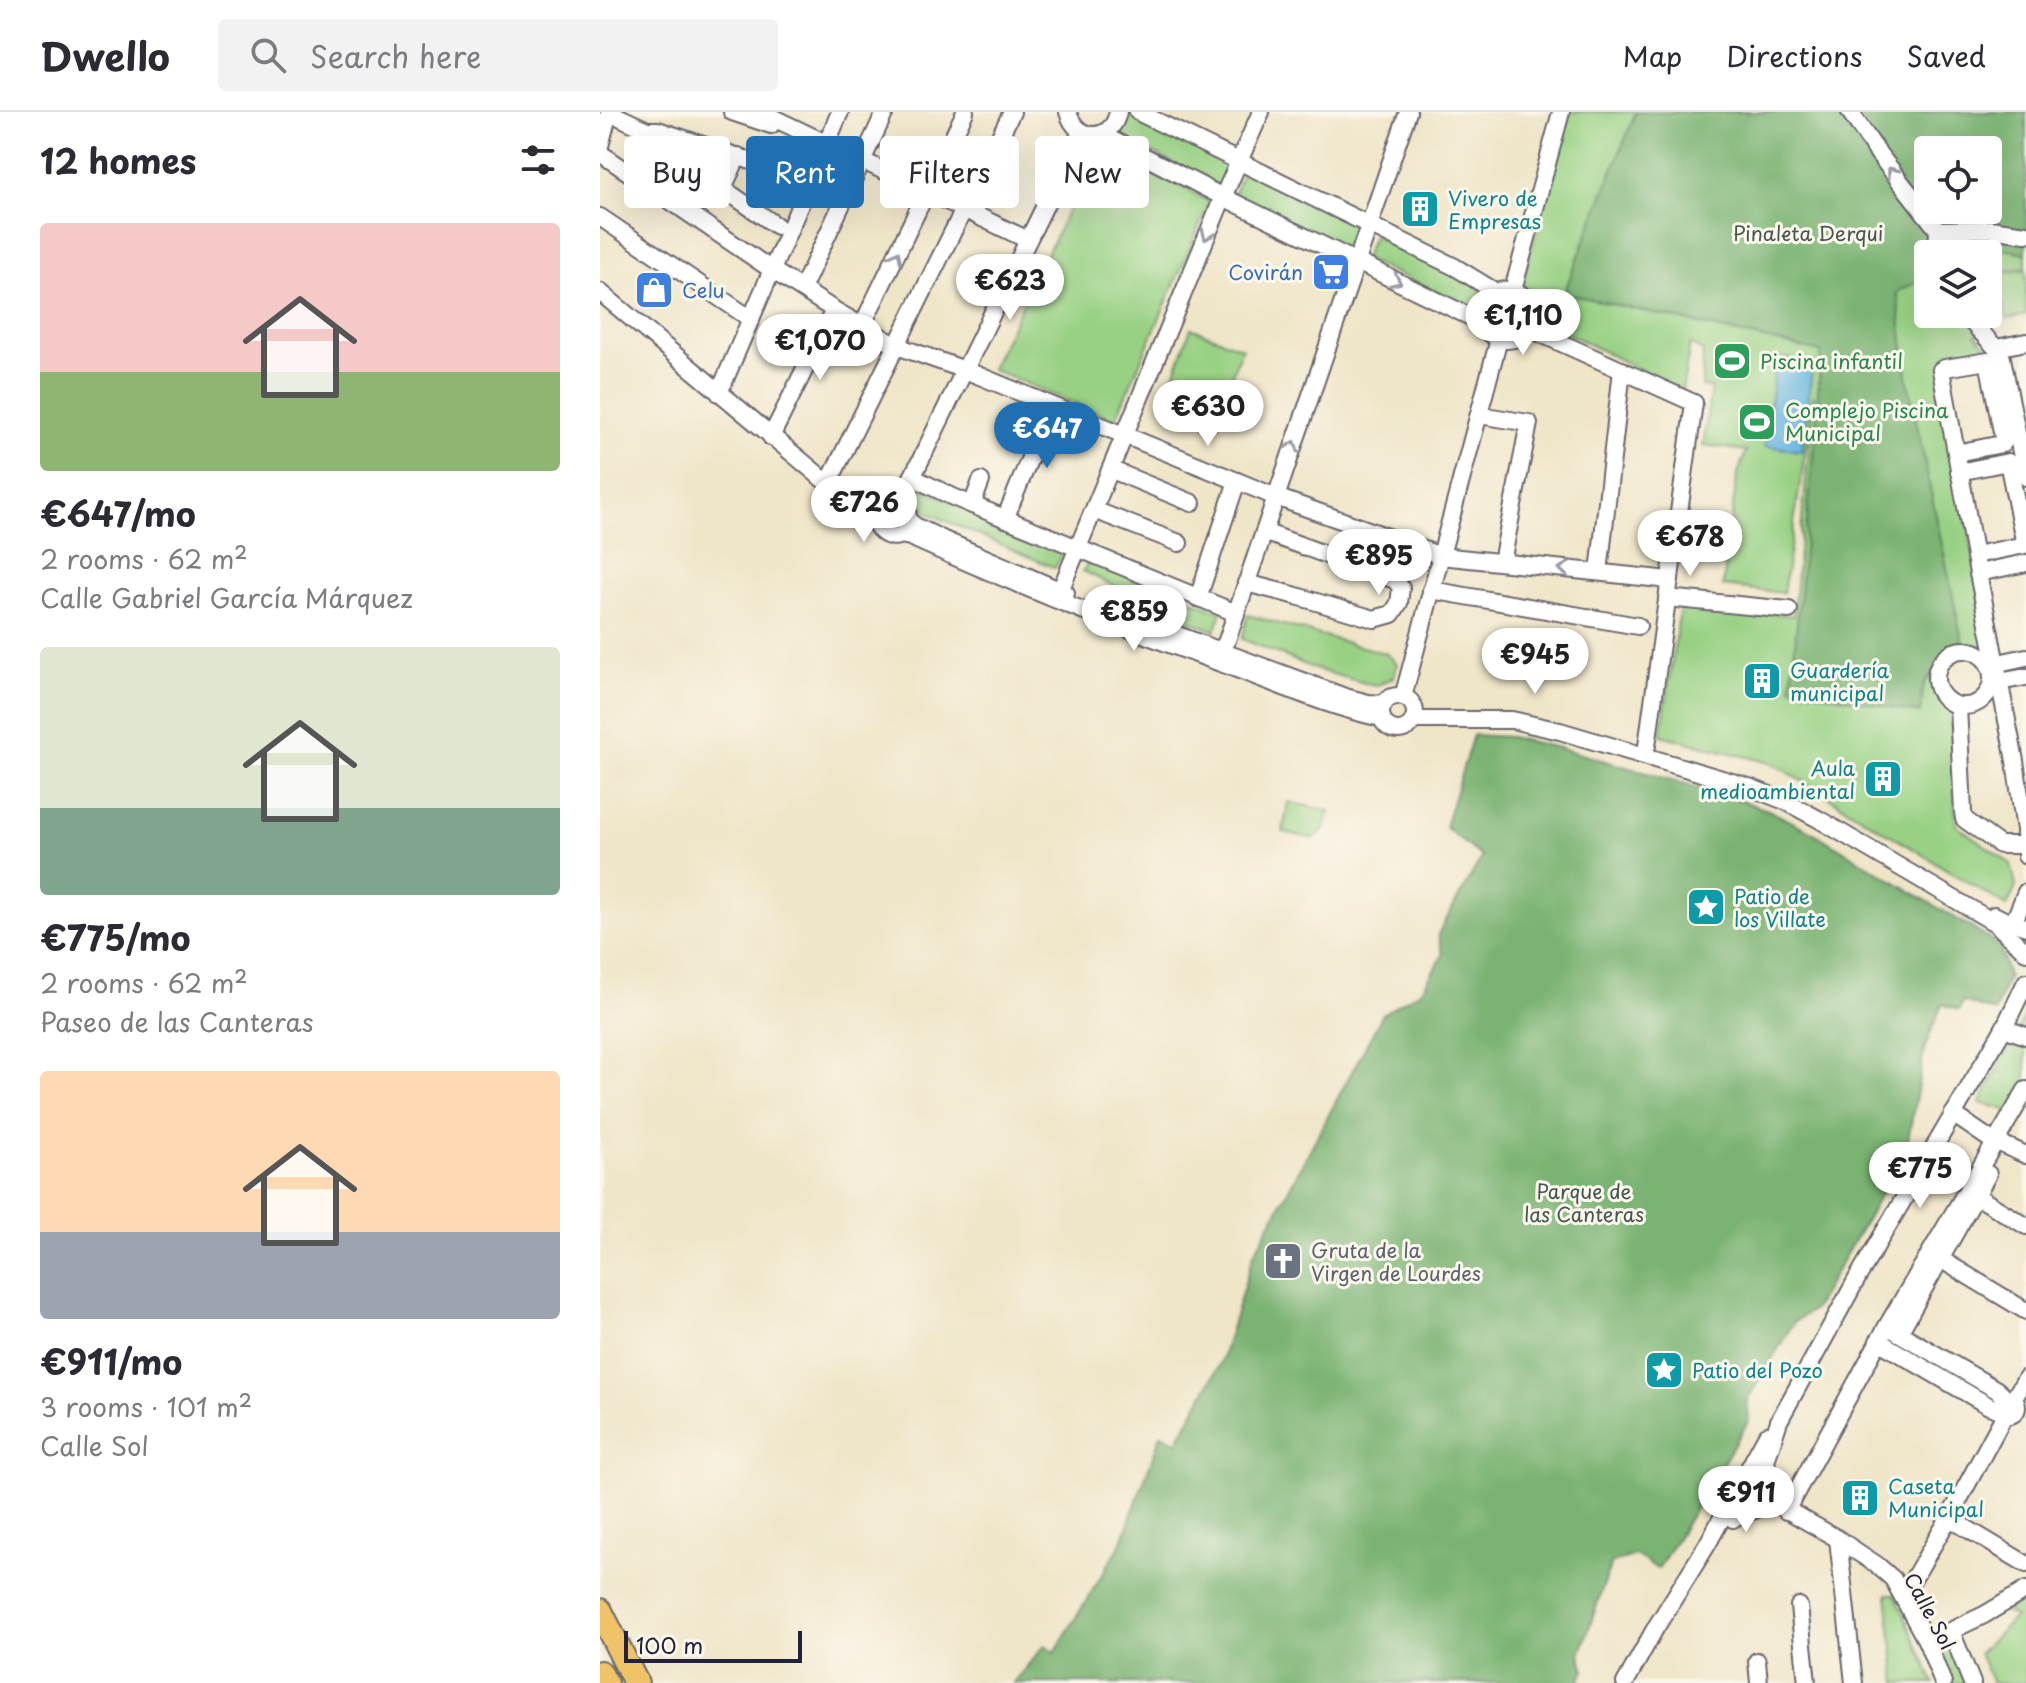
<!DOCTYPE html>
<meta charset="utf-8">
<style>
body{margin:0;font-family:"Playpen Sans",sans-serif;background:#f2f2f3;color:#2b2b33;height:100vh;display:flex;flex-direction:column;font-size:30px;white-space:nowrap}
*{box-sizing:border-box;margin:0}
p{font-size:26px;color:#7c7c81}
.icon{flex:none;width:44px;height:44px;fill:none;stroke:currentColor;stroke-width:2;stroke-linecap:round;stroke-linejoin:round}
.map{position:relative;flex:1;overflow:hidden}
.panel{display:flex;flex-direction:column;background:#fff;width:600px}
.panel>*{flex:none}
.top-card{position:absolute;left:24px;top:24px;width:760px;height:72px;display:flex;gap:16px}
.fabs{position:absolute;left:1314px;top:24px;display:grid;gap:16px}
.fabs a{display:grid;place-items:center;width:88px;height:88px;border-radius:8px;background:#fff;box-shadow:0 8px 32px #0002;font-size:40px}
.scale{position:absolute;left:24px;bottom:20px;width:178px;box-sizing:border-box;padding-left:8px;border:4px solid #22223b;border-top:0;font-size:22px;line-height:28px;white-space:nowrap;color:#22223b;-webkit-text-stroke:6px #fbf7ec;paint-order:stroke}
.price{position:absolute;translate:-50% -68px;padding:0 18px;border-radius:28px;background:#fff;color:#222;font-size:26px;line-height:52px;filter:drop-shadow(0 2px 4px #0008)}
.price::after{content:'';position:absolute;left:50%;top:48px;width:24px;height:18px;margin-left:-12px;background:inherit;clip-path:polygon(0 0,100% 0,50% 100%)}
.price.current{background:#1f6fb2;color:#fff}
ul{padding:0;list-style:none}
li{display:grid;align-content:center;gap:16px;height:424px;padding:0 40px}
li span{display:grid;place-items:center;height:248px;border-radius:8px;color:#555}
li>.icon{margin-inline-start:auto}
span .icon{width:144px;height:144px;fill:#fffc;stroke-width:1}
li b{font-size:34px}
h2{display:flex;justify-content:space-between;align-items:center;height:96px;padding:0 40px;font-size:34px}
.tag{padding:0 28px;border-radius:8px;background:#fff;box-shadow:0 8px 32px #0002;font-size:28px;line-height:72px}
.tag.current{background:#1f6fb2;color:#fff}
header{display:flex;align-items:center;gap:48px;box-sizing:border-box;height:112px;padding:0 40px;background:#fff;border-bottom:2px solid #e1e1e2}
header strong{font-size:38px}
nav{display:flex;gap:44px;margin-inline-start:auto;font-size:28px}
.search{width:560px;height:72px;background:#f2f2f3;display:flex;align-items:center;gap:20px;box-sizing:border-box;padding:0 28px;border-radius:8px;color:#7c7c81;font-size:30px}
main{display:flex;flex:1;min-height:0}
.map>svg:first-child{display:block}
.green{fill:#99d184;stroke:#5e7a60;stroke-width:2;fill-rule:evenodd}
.forest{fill:#7ab372;stroke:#4e6a56;stroke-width:2;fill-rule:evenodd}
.water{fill:#67b6e1;stroke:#446c8e;stroke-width:2}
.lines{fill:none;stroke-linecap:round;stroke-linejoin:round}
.minor-casing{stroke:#6a666c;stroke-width:20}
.highway-casing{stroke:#6a666c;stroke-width:28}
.minor{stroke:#fff;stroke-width:16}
.highway{stroke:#f0c369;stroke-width:24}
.oneway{stroke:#9c9ca7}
.labels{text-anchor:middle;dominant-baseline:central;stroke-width:6;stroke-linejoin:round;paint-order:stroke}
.culture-label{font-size:20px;fill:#0d838f;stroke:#fbf7ec;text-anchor:start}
.park-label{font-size:20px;fill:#465751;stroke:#fbf7ec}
.shop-label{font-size:20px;fill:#366cbe;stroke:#fbf7ec;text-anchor:end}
.leisure-label{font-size:20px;fill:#27864d;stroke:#fbf7ec;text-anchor:start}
.worship-label{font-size:20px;fill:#5b616d;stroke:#fbf7ec;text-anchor:start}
.street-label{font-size:20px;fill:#22223b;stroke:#fbf7ec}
</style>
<header>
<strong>Dwello</strong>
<div class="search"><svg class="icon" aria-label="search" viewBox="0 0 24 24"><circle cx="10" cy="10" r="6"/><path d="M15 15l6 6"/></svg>Search here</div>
<nav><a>Map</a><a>Directions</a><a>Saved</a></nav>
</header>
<main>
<section class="panel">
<h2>12 homes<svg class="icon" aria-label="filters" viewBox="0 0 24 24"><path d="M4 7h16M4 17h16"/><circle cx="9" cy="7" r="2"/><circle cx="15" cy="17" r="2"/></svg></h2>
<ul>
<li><span style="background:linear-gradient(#f6c9c9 60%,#8fb573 0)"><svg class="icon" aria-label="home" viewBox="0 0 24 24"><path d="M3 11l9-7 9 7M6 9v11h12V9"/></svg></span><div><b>€647/mo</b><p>2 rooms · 62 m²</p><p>Calle Gabriel García Márquez</p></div></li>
<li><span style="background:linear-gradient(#dfe7d0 65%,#7fa58c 0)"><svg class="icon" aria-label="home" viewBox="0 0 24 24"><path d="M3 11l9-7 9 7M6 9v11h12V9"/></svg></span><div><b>€775/mo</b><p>2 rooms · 62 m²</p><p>Paseo de las Canteras</p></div></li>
<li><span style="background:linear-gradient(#ffd9b3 65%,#9aa5b1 0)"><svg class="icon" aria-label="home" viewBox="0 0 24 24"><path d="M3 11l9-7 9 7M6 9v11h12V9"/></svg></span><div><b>€911/mo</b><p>3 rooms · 101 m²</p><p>Calle Sol</p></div></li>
</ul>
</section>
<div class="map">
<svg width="1426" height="1571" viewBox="0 0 1426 1571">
<rect width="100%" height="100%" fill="#fbf7ec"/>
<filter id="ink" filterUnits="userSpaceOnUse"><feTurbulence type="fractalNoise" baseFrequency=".0125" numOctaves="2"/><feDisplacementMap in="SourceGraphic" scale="16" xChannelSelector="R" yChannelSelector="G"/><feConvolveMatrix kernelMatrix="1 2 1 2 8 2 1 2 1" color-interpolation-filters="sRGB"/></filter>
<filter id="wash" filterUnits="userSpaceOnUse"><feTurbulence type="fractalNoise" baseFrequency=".006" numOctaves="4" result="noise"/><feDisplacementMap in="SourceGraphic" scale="32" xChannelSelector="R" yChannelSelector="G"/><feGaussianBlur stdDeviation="1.8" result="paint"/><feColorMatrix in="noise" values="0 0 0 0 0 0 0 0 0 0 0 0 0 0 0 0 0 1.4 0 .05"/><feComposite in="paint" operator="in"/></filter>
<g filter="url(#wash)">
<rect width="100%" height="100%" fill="#efe5c7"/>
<g class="green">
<path d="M 526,0 L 633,51 L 620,75 L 516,22 Z"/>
<path d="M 970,0 L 1426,0 L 1426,155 L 1393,161 L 1392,214 L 1376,222 L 1395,245 L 1343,254 L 1389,541 L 1366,534 L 1349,534 C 1328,561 1321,579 1355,598 L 1351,610 L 1356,713 L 1411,752 L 1416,775 L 1407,794 L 1174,652 L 1061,623 L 1081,490 L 1193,504 L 1214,283 L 1183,481 L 1123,474 L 1137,364 L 1146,339 L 1103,333 L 1111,276 L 1102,275 L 1103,239 L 1090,232 L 1082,279 L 939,207 L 935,186 L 922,171 ZM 1328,38 L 1388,38 L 1388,98 L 1328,98 ZM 1328,142 L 1388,142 L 1388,202 L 1328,202 Z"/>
<path d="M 526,44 L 610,90 L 515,308 L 391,257 L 493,47 Z"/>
<path d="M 644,57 L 761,116 L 752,143 L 633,83 Z"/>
<path d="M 773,123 L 882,178 L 874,197 L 764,147 Z"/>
<path d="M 1426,157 L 1426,203 L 1407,207 L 1396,163 Z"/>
<path d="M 591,216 L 642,236 L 623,285 L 573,266 Z"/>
<path d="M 320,376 L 465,437 L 455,456 L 328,401 L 315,385 Z"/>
<path d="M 489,448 L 622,500 L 615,519 L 520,481 L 512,473 L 483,459 Z"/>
<path d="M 648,503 L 787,542 L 797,552 L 794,565 L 776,574 L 718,558 L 642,527 Z"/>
<path d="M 688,690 L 730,699 L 723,718 L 714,727 L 683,720 Z"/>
<path d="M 1426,902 L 1426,1003 L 1380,991 Z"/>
<path d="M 1287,1482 L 1295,1482 L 1334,1571 L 1297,1571 Z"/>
<path d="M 1426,1485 L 1426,1571 L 1392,1571 L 1379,1541 L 1415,1505 L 1405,1500 Z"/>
<path d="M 1349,1533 L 1365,1571 L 1351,1571 L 1337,1537 Z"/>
</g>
<g class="forest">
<path d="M 1036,0 L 1426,0 L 1426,141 L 1361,130 L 1326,143 L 1318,169 L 1297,180 L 1308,270 L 1362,528 L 1324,571 L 1320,601 L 1191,575 L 1215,323 L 1221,240 L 964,181 ZM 1328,38 L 1388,38 L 1388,98 L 1328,98 Z"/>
<path d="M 873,623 L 910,625 L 963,637 L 1124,683 L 1168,698 L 1212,720 L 1400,833 L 1408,865 L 1395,900 L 1363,889 L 1359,898 L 1342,892 L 1325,935 L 1306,1039 L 1214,1197 L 1194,1210 L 1147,1288 L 1149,1308 L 1058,1457 L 1035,1443 L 1011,1451 L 980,1543 L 985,1558 L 978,1571 L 413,1571 L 445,1533 L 455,1540 L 521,1432 L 561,1322 L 577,1330 L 621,1250 L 653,1144 L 783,902 L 822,878 L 843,843 L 838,822 L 882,745 L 845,715 Z"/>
</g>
<g class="water">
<path d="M 1135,239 L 1142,243 L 1144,252 L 1142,261 L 1130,261 L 1122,257 L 1120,246 L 1127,240 Z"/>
<path d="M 1176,246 L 1213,249 L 1202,339 L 1165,334 Z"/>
</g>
</g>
<g filter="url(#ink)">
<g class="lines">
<defs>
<g id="minor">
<path d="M 9,0 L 47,18 L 58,18 L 211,69"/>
<path d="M 132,0 L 171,13"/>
<path d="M 161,0 L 428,128"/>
<path d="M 468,0 C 476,30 512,31 518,0"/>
<path d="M 538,0 L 855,155 L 896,180"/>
<path d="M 1250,0 L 1278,41 L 1338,118"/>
<path d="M 47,18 L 53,28 L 177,114"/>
<path d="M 501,22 L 623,85 L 883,211"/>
<path d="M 0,34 L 9,0"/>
<path d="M 0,41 L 172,158 L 234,198 L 297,234 L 365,258 L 676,385 L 841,444 L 1070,468"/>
<path d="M 123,76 L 138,44"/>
<path d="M 153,97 L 171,56"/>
<path d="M 0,105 L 151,207"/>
<path d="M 1338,118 L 1390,117 L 1426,122"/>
<path d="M 1337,142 L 1338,118"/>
<path d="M 202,177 L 285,0"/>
<path d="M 913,178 L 961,0"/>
<circle cx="907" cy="203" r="25"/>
<path d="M 0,180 L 217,362 C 233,379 263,390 275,409"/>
<path d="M 1364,202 L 1396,236 L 1402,246 L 1426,365"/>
<path d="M 262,214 L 365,0"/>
<path d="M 928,216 L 1094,291 L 1047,634"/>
<path d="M 1396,236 L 1426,230"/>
<path d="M 119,281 L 240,0"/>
<path d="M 879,303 L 929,311 L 902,450"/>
<path d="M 171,325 L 234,198"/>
<path d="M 1356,341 L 1402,332 L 1404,330 L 1388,249 L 1345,256 L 1341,258 L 1378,461"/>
<path d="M 512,358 L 592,391"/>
<path d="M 1359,360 L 1408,350 L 1425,433 L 1375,443"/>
<path d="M 312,365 L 353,385 L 636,501"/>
<path d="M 230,368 L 412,0"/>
<path d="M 303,384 L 481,20"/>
<path d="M 303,384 C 304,392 310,402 308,411 C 304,432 280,427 275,409 C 276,392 291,386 305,396"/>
<path d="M 372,393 L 381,369"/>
<path d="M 494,398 L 579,431"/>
<path d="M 405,407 L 451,294"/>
<path d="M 309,409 L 315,414 L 344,428 L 466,481"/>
<path d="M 300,423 L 310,425 C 414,472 519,514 626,553 C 678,572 728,595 782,606"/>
<path d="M 1426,451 L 1378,461 L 1415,649 L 1425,718 L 1426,744"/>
<path d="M 999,460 L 1022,258"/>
<path d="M 646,471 L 693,483 L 774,507 L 792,502 L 799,491 L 801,476 L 795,468 L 664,420"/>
<path d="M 831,478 L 1038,514"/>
<path d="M 460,479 L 623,85 L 661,0"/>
<path d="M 598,486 L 637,369"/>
<path d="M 1067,486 L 1189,498"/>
<path d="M 502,495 L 745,585 L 768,591 L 784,592"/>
<circle cx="1364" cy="566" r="28"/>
<path d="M 620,538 L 626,531 L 808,0"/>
<path d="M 1389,553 L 1426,545"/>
<path d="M 1392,568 L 1399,570 L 1426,565"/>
<circle cx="798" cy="601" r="17"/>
<path d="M 803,585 L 899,227"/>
<path d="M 1358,594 L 1363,700 L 1364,707 L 1400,733 L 1426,733"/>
<path d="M 814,608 L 912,608 L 960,619 L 1149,675 L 1185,689 L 1220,708 L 1395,811 L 1426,840"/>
<path d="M 1394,803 L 1404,808 L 1426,815"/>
<path d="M 1413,812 L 1426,780"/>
<path d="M 1404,916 L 1426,924"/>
<path d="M 1353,1002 L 1388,1026 L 1426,1043"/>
<path d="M 1368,1079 L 1426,1114"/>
<path d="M 1332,1142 L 1426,1199"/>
<path d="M 1292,1217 L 1397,1278 L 1406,1287"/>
<path d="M 1299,1221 L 1388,1062"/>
<path d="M 1278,1229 L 1389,1294 L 1402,1299"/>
<circle cx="1409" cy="1295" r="8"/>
<path d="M 1413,1288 L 1426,1266"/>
<path d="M 1150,1377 L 1238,1427 L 1277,1453 L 1293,1467 L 1327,1530 L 1343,1571"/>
<path d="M 1186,1399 L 1287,1214 L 1426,978"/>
<path d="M 1137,1404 L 1166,1349 L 1179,1309 L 1259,1163 L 1404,916 L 1426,870"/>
<path d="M 1349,1406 L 1426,1452"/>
<path d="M 1133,1407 L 1137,1404 L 1174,1391 L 1166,1349"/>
<path d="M 1238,1427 L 1254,1571"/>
<path d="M 1300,1477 L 1312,1469 L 1349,1406 L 1405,1302"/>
<path d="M 1199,1494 L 1207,1571"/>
<path d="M 1351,1519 L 1372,1571"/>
<path d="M 1327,1530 L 1384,1503 L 1426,1478"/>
<path d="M 1157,1549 L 1159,1571"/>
<path d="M 1025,1571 L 1056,1515 L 1107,1433 L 1167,1323"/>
</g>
<g id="highway">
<path d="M 0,1499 L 36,1571"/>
<path d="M 0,1561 L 5,1571"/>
</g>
</defs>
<use href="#minor" class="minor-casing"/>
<use href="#highway" class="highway-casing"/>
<use href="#minor" class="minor"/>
<use href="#highway" class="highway"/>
</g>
<defs><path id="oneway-chevron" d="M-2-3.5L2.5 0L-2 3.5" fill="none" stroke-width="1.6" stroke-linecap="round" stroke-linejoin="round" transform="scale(2)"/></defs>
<g class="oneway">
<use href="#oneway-chevron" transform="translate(1292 60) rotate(-128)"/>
<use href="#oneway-chevron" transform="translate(607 123) rotate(112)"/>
<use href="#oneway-chevron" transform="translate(296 144) rotate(-65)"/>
<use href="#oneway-chevron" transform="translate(796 169) rotate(25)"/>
<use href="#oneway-chevron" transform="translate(693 334) rotate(-71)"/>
<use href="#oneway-chevron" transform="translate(964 457) rotate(-174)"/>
</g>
</g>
<defs>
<symbol id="building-square" viewBox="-11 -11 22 22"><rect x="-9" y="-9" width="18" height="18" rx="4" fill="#0f9aa8" stroke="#fbf7ec"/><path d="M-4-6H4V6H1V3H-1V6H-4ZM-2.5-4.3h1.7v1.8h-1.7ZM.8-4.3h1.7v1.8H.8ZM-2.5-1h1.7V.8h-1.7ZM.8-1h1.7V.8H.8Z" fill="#fff"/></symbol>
<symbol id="supermarket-square" viewBox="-11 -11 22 22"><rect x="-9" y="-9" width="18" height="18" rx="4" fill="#3f7fe0" stroke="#fbf7ec"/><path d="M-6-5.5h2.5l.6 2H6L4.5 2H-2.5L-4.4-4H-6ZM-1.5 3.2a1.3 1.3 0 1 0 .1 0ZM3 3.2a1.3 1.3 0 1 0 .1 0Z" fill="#fff"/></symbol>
<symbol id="shop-square" viewBox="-11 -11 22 22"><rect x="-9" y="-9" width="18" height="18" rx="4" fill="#3f7fe0" stroke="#fbf7ec"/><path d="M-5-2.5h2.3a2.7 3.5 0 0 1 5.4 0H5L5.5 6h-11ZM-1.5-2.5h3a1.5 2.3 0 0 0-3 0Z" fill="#fff"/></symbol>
<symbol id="stadium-square" viewBox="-11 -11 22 22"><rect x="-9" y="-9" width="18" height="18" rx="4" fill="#2e9e5b" stroke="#fbf7ec"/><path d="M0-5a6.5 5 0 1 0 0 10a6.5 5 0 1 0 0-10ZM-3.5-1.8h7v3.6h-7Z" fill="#fff"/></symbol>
<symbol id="sight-square" viewBox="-11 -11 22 22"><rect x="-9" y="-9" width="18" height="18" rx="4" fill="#0f9aa8" stroke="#fbf7ec"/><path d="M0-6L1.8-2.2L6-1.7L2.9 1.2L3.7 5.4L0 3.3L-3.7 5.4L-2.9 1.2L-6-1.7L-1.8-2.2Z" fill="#fff"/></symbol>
<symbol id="church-square" viewBox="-11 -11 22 22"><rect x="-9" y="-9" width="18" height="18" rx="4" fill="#6b7280" stroke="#fbf7ec"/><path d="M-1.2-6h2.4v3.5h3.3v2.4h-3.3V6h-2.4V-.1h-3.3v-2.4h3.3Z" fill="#fff"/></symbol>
</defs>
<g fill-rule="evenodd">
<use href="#building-square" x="798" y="75" width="44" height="44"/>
<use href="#supermarket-square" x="709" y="138" width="44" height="44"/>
<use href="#shop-square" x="32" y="156" width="44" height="44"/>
<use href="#stadium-square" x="1110" y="227" width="44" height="44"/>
<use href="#stadium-square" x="1135" y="288" width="44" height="44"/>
<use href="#building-square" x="1140" y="547" width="44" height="44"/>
<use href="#building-square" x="1261" y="645" width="44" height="44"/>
<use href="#sight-square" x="1084" y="773" width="44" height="44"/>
<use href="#church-square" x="661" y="1127" width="44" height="44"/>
<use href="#sight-square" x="1042" y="1236" width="44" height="44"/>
<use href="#building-square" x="1238" y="1364" width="44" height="44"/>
</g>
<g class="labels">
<g class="culture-label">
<text x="848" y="86">Vivero de<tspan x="848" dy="23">Empresas</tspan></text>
<text x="1190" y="558">Guardería<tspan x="1190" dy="23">municipal</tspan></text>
<text x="1255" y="656" text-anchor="end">Aula<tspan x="1255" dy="23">medioambiental</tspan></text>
<text x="1134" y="784">Patio de<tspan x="1134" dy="23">los Villate</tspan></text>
<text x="1092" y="1258">Patio del Pozo</text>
<text x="1288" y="1374">Caseta<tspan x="1288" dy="23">Municipal</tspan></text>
</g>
<g class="park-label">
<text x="1208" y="121">Pinaleta Derqui</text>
<text x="984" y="1079">Parque de<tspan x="984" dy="23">las Canteras</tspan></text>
</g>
<g class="shop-label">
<text x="703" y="160">Covirán</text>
<text x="82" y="178" text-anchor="start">Celu</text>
</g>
<g class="leisure-label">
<text x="1160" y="249">Piscina infantil</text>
<text x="1185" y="298">Complejo Piscina<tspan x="1185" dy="23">Municipal</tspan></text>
</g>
<g class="worship-label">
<text x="711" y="1138">Gruta de la<tspan x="711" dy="23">Virgen de Lourdes</tspan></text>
</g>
<g class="street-label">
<text transform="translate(1330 1499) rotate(62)">Calle Sol</text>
</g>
</g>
</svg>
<div class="fabs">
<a><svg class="icon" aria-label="locate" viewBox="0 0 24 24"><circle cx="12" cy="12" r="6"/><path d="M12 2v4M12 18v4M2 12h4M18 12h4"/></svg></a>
<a><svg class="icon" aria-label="layers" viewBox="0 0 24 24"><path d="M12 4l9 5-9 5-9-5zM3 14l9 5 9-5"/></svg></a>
</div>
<div class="scale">100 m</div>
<b class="price" style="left:410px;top:210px">€623</b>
<b class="price" style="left:923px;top:245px">€1,110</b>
<b class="price" style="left:220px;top:270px">€1,070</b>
<b class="price" style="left:608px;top:336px">€630</b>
<b class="price current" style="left:447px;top:358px">€647</b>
<b class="price" style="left:264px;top:432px">€726</b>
<b class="price" style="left:1090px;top:466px">€678</b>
<b class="price" style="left:779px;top:485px">€895</b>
<b class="price" style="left:534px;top:541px">€859</b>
<b class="price" style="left:935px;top:584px">€945</b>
<b class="price" style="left:1320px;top:1098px">€775</b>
<b class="price" style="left:1146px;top:1422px">€911</b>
<div class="top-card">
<a class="tag">Buy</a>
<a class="tag current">Rent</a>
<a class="tag">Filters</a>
<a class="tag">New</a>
</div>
</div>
</main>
